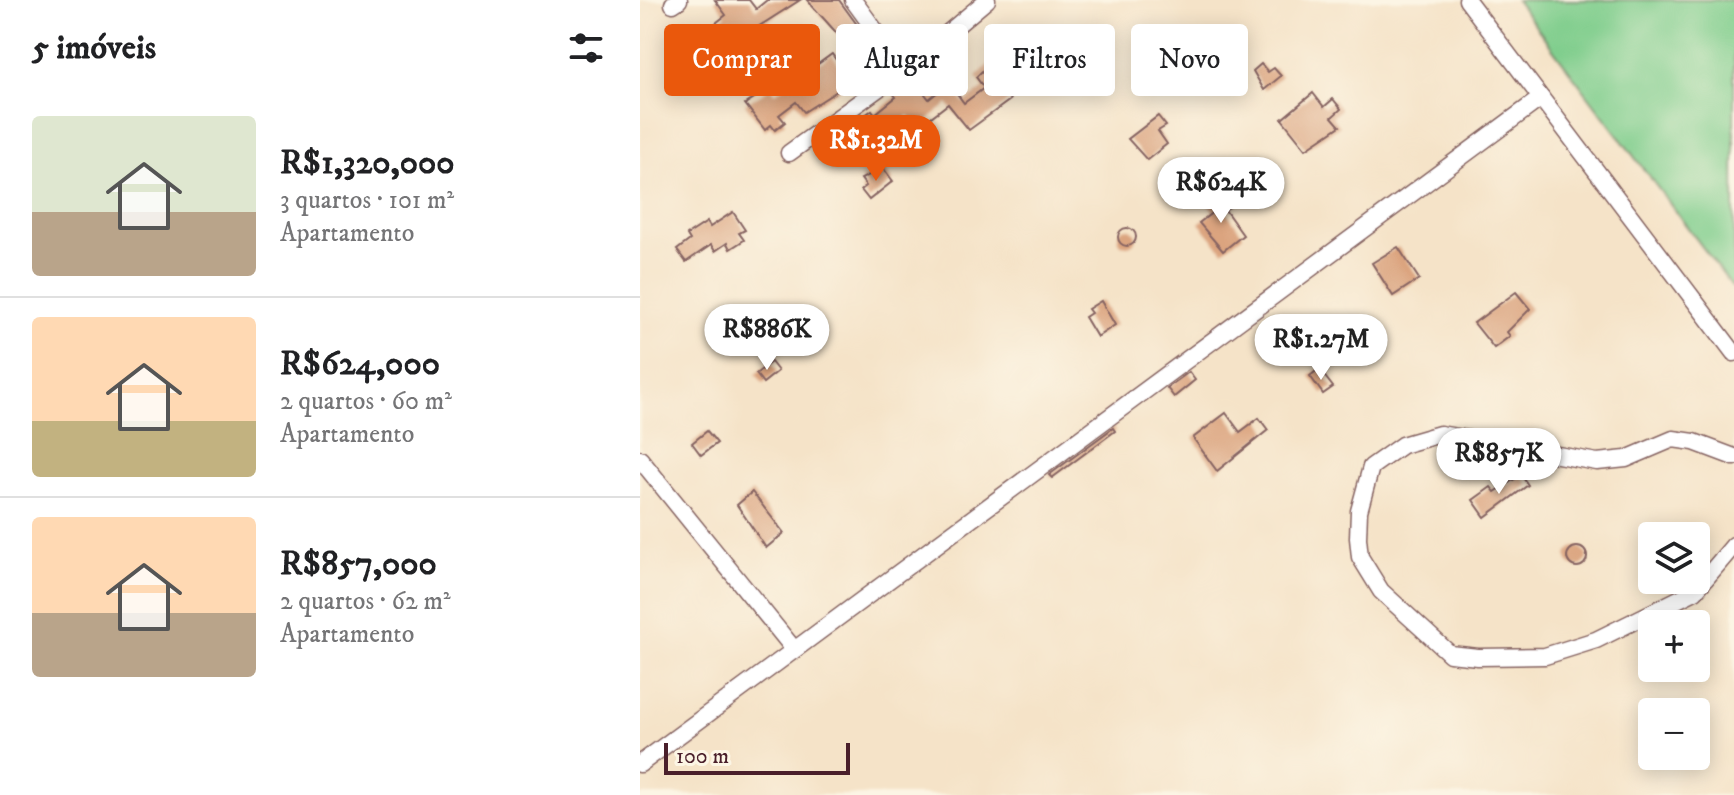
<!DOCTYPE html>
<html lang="pt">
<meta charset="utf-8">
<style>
body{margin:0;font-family:"IM FELL DW Pica",serif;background:#f6f6f6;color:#202124;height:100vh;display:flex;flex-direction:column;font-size:30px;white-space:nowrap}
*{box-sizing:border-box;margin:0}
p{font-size:26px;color:#757577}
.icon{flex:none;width:44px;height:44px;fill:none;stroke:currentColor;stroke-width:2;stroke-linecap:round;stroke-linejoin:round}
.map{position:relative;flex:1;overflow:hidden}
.details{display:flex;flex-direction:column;background:#fff;width:640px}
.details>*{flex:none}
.banner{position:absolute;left:24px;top:24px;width:760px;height:72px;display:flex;gap:16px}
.tools{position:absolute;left:998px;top:522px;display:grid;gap:16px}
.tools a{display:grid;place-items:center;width:72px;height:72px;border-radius:8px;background:#fff;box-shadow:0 4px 20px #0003;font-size:40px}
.scale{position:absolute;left:24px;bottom:20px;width:186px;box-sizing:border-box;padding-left:8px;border:4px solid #4a1f2b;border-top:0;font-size:22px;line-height:28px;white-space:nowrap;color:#4a1f2b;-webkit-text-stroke:6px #fcf5e5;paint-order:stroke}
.price{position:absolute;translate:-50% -68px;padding:0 18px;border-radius:28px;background:#fff;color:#222;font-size:26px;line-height:52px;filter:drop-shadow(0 2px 4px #0008)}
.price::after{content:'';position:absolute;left:50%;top:48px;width:24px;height:18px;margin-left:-12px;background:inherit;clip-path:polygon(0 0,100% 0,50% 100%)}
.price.on{background:#ea580c;color:#fff}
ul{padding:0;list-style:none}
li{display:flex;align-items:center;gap:24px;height:200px;padding:0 32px}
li+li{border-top:2px solid #e0e0e0}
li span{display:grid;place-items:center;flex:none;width:224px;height:160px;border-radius:8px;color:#555}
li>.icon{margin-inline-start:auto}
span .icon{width:96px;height:96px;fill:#fffc;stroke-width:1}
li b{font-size:34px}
h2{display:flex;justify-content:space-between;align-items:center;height:96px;padding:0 32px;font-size:34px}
.pill{padding:0 28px;border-radius:8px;background:#fff;box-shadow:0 4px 20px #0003;font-size:28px;line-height:72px}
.pill.on{background:#ea580c;color:#fff}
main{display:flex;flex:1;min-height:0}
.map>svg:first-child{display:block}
.green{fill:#80ce8d;stroke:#65765c;stroke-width:2}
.building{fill:#dba47f}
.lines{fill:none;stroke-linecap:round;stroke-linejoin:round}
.minor-casing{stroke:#866462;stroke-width:19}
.minor{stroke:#fff;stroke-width:16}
</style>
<main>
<section class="details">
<h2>5 imóveis<svg class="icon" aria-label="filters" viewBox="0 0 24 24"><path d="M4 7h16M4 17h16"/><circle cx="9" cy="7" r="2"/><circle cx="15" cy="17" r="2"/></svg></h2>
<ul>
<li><span style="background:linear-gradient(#dfe7d0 60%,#b9a48a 0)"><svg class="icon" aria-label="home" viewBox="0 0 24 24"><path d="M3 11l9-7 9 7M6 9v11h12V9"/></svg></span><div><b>R$1,320,000</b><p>3 quartos · 101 m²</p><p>Apartamento</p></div></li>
<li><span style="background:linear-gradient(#ffd9b3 65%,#c2b280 0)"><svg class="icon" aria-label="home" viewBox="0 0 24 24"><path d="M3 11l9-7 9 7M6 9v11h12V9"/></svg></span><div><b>R$624,000</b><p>2 quartos · 60 m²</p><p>Apartamento</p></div></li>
<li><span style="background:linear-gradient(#ffd9b3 60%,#b9a48a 0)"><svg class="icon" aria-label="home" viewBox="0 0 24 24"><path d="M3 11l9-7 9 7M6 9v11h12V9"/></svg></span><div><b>R$857,000</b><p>2 quartos · 62 m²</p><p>Apartamento</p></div></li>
</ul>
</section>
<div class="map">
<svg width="1094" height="795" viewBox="0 0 1094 795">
<rect width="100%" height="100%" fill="#fcf5e5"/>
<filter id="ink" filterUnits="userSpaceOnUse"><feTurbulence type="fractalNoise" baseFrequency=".0125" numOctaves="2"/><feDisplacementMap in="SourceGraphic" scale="16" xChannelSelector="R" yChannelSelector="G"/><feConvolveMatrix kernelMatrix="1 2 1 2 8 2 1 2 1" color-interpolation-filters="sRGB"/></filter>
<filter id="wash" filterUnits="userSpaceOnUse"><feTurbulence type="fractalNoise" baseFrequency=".006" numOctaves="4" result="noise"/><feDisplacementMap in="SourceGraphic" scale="32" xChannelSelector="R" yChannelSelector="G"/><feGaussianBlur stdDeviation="1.8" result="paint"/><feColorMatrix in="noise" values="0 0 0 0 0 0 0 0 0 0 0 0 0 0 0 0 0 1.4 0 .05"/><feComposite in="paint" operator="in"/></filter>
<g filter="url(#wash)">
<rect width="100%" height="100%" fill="#f5e3c8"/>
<path class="green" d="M 876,0 L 1094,0 L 1094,289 Z"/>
<g id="blocks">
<g class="building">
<path d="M 75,0 L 109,0 L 116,9 L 127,0 L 160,0 L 110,32 L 126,53 L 110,65 L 100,51 L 78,66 L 58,37 L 86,15 Z"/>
<path d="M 167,0 L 199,0 L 218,26 L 202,39 Z"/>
<path d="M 192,54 L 211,82 L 164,112 L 156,102 L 139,115 L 145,122 L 135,130 L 131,125 L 125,130 L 105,104 L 130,88 L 136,93 L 175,59 L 178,64 Z"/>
<path d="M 350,63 L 360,77 L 356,82 L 370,100 L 329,130 L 308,104 L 278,127 L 269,115 L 236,144 L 220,119 L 232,110 L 235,114 L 256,97 L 253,93 L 274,80 L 289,99 L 309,83 L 324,103 L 344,88 L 336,77 Z"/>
<path d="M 621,64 L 628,72 L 634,68 L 641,76 L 624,90 L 613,71 Z"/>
<path d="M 673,93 L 684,107 L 693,99 L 701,109 L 692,117 L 700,126 L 666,149 L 642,119 Z"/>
<path d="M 518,116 L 526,126 L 518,131 L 527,144 L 507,160 L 488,139 Z"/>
<path d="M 243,168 L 253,181 L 229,200 L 221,190 L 226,186 L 221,179 Z"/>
<path d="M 580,195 L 589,207 L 585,210 L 603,235 L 583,251 L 559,223 L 574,211 L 568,204 Z"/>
<path d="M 93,212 L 105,230 L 99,233 L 104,240 L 90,249 L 87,243 L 75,251 L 71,245 L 46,262 L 37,250 L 50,240 L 47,235 L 67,222 L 70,227 Z"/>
<circle cx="487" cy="237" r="9"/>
<path d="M 758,247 L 779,279 L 753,296 L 732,263 Z"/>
<path d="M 876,292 L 890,309 L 867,332 L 870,336 L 854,348 L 834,323 Z"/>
<path d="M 461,301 L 475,325 L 457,337 L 445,317 L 451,313 L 448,309 Z"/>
<path d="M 131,362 L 138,371 L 123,383 L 116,374 Z"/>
<path d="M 679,369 L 693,387 L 683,394 L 670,376 Z"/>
<path d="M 549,372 L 555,380 L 534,397 L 527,388 Z"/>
<path d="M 586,413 L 600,432 L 619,418 L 628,430 L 577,471 L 553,438 Z"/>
<path d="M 473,428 L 475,431 L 412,478 L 409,475 Z"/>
<path d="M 67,431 L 77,443 L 61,455 L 52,443 Z"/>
<path d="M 881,475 L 888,485 L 845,517 L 833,500 L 851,487 L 855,492 Z"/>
<path d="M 112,492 L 144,533 L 126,548 L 97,505 Z"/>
<circle cx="937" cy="557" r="10"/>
</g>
</g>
</g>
<g filter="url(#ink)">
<use href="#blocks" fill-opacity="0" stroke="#866462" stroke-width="2"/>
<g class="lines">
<defs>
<g id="minor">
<path d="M 213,0 L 264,70"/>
<path d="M 827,0 L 1094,353"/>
<path d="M 33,4 L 39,0"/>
<path d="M 149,153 L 264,70 L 347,0"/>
<path d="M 1094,457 L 1054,442 L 1033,439 L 986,459 L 957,462 L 800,434 L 762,445 L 731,467 L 719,511 L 718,538 L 720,557 L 741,591 L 810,654 L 838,657 L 905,656 L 956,640 L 1055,591 L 1094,545"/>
<path d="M 0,459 L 153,648"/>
<path d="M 0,764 L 901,98"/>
</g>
</defs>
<use href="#minor" class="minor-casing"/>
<use href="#minor" class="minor"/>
</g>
</g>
</svg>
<div class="tools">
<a><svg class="icon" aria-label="layers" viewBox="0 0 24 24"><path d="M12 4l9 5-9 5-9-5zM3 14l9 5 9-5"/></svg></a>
<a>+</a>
<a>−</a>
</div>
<div class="scale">100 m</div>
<b class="price on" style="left:236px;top:183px">R$1.32M</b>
<b class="price" style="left:581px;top:225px">R$624K</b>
<b class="price" style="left:127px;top:372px">R$886K</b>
<b class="price" style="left:681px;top:382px">R$1.27M</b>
<b class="price" style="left:859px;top:496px">R$857K</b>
<div class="banner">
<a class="pill on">Comprar</a>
<a class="pill">Alugar</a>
<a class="pill">Filtros</a>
<a class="pill">Novo</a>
</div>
</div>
</main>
